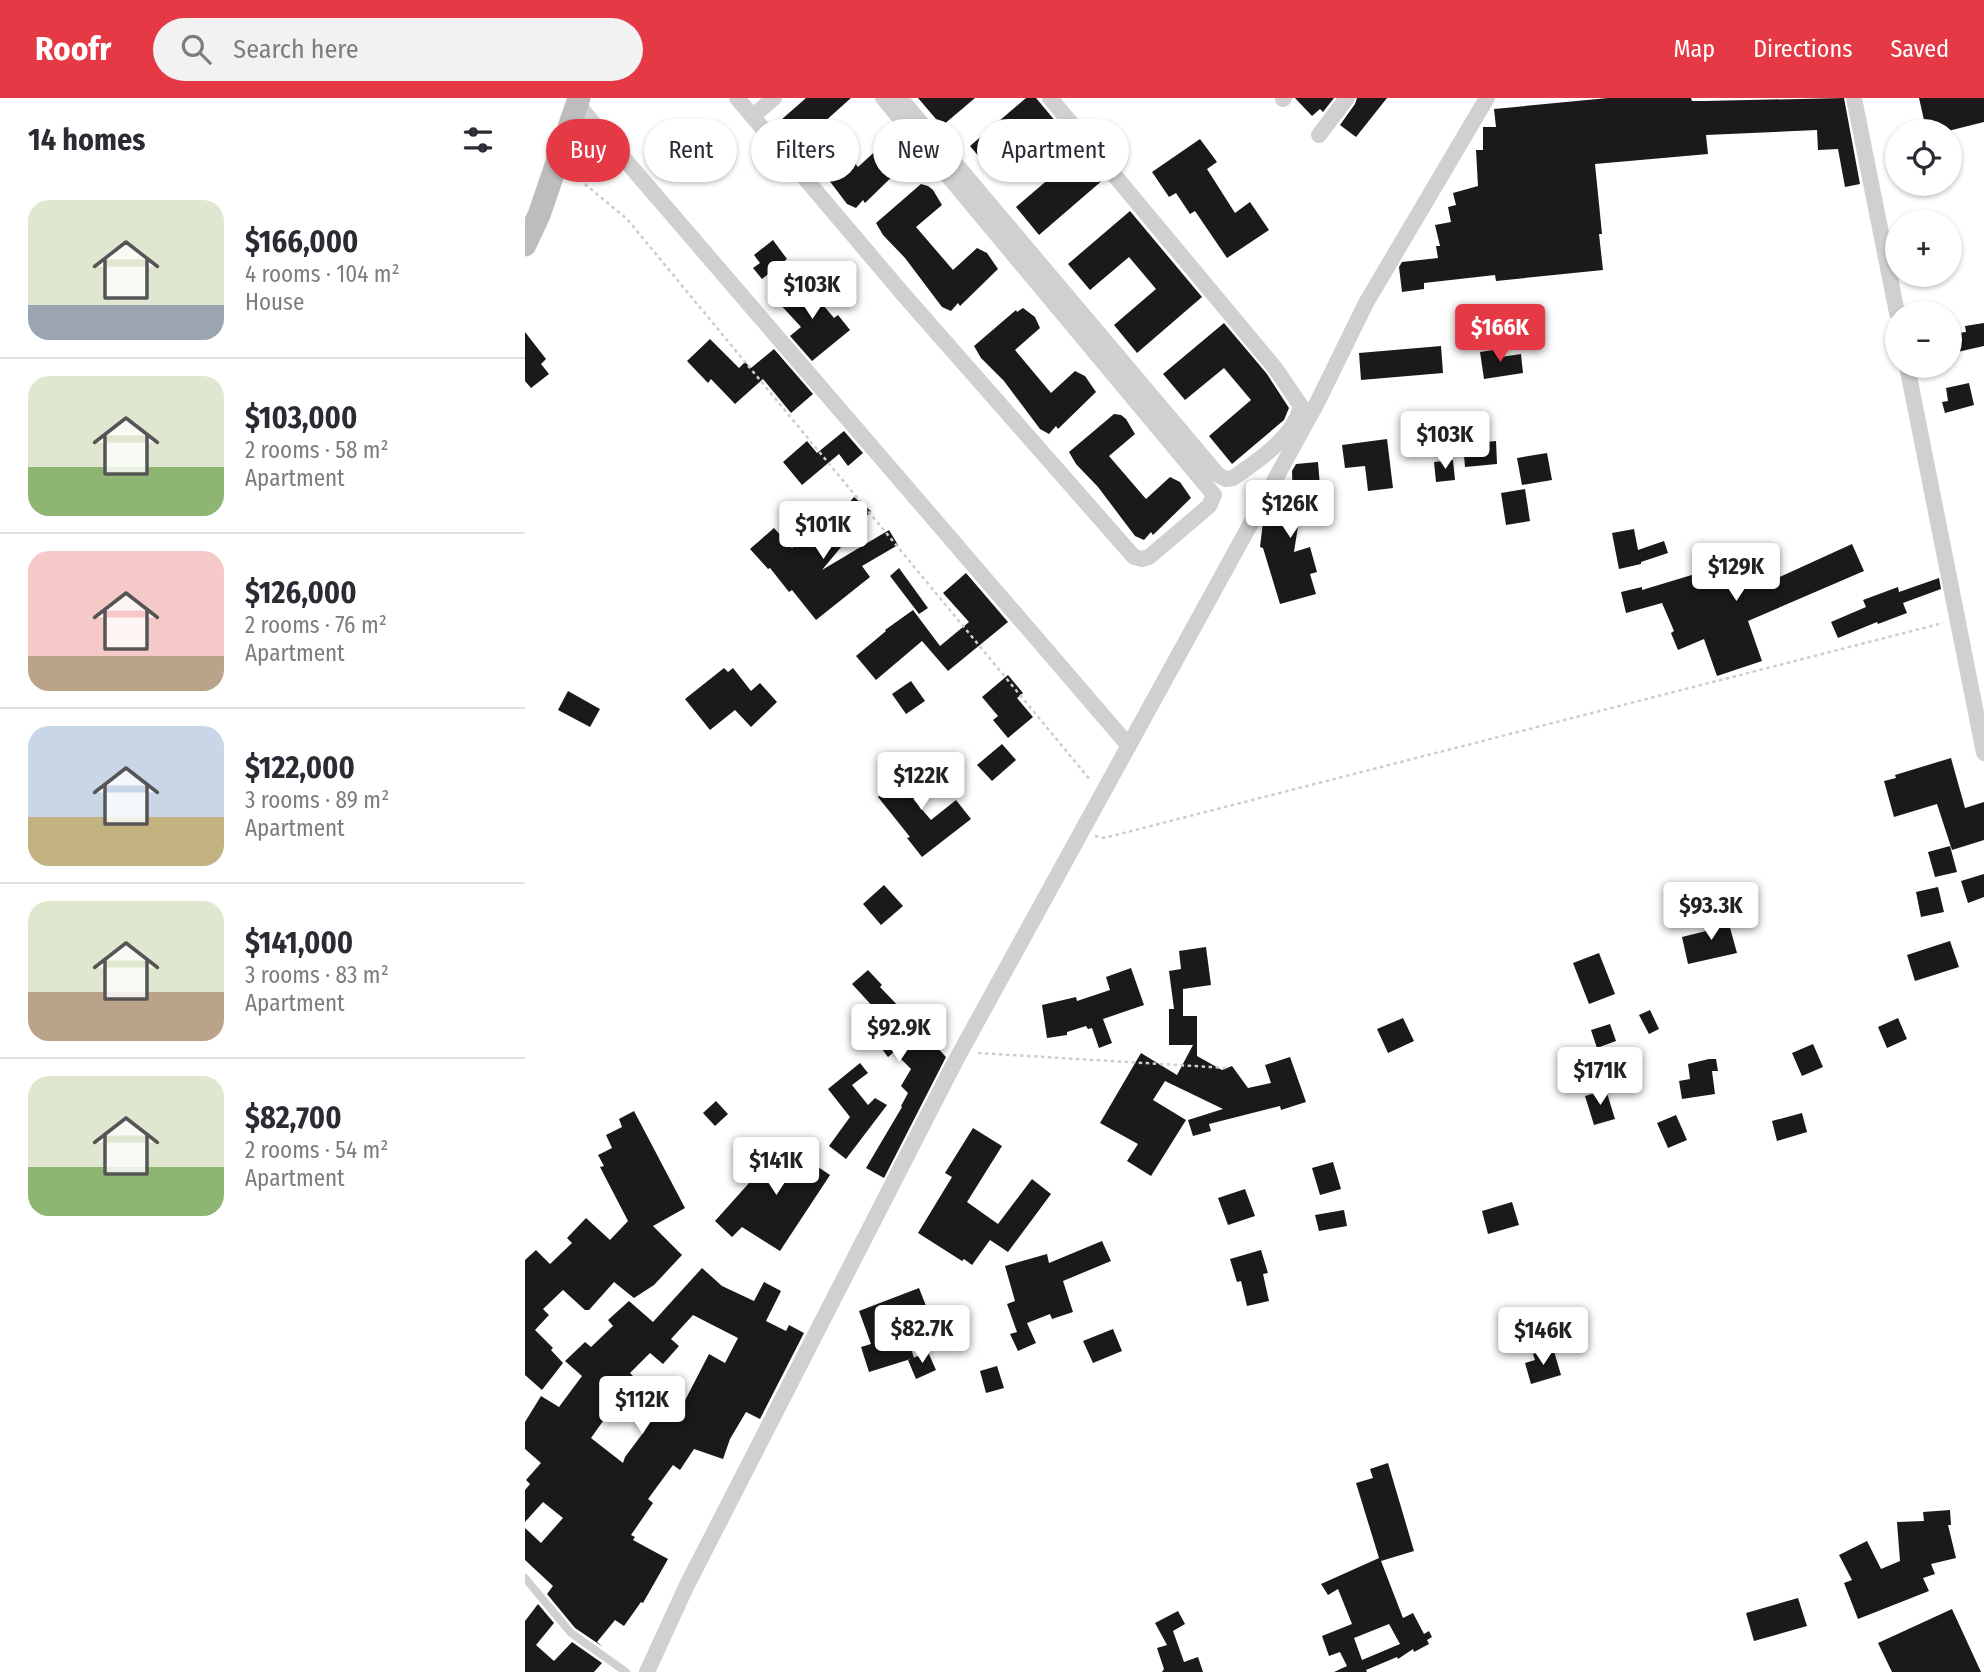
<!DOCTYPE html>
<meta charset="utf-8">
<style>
body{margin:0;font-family:"Fira Sans Condensed",sans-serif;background:#f2f2f3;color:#2b2b33;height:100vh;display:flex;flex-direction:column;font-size:26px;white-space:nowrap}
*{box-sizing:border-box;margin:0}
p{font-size:23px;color:#7c7c81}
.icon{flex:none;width:38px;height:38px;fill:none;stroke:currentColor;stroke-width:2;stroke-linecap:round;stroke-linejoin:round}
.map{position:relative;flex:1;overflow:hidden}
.drawer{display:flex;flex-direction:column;background:#fff;width:525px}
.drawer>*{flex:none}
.banner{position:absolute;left:21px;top:21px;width:665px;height:63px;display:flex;gap:14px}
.buttons{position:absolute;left:1360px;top:21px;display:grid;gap:14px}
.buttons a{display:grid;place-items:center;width:77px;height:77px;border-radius:50%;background:#fff;box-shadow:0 2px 5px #0004;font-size:35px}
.price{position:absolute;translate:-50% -60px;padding:0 16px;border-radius:7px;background:#fff;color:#222;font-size:23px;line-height:46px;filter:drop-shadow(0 2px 4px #0008)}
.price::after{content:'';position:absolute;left:50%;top:42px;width:21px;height:16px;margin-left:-10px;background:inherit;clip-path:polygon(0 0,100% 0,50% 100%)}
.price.active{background:#e63946;color:#fff}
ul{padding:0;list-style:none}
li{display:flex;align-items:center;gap:21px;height:175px;padding:0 28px}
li+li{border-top:2px solid #e1e1e2}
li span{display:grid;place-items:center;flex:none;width:196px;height:140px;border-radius:21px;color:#555}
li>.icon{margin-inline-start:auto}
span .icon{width:84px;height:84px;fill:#fffc;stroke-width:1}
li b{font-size:30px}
h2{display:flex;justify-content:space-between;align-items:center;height:84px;padding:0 28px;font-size:30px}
.chip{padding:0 24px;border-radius:32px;background:#fff;box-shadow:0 2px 5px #0004;font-size:24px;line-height:63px}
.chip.active{background:#e63946;color:#fff}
header{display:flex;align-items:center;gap:42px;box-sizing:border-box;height:98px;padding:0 35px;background:#e63946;color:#fff}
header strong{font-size:33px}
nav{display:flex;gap:38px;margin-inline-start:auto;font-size:24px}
.search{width:490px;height:63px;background:#f2f2f3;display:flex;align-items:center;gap:18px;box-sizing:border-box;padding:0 24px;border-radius:38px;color:#7c7c81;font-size:26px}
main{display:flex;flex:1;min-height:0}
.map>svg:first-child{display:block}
.building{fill:#1a1a1a;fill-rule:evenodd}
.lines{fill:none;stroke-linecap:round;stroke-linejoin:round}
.path{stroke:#cdcdcd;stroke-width:2.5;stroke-dasharray:3.5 3.5;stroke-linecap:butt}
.lane{stroke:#d0d0d0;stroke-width:8}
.street{stroke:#d0d0d0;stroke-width:16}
.secondary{stroke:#bdbdbd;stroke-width:23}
</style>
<header>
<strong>Roofr</strong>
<div class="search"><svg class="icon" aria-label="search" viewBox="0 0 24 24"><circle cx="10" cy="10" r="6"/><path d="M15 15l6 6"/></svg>Search here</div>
<nav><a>Map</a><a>Directions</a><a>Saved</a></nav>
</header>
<main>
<section class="drawer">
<h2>14 homes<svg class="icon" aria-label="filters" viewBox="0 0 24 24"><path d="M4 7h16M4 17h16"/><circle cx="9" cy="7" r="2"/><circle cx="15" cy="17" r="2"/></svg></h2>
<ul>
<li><span style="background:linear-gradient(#dfe7d0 75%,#9aa5b1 0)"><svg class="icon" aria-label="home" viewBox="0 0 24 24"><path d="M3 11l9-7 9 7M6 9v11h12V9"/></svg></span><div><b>$166,000</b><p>4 rooms · 104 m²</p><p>House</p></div></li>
<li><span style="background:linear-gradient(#dfe7d0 65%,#8fb573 0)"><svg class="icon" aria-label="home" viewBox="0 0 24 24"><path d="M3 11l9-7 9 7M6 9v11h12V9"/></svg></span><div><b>$103,000</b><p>2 rooms · 58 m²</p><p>Apartment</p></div></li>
<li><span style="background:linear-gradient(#f6c9c9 75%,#b9a48a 0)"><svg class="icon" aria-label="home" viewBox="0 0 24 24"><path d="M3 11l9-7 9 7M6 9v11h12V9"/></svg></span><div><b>$126,000</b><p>2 rooms · 76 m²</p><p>Apartment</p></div></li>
<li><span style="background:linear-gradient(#c9d6e8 65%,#c2b280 0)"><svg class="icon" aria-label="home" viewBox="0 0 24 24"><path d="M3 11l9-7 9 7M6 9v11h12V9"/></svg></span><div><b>$122,000</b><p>3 rooms · 89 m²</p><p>Apartment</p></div></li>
<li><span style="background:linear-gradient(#dfe7d0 65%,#b9a48a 0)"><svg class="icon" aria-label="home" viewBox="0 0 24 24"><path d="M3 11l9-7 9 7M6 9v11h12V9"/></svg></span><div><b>$141,000</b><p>3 rooms · 83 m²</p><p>Apartment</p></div></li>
<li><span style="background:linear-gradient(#dfe7d0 65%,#8fb573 0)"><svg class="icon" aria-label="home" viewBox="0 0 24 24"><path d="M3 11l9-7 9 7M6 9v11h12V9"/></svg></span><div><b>$82,700</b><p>2 rooms · 54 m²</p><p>Apartment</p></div></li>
</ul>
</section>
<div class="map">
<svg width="1459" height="1574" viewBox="0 0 1459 1574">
<rect width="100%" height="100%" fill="#fff"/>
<g class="building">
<path d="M 281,0 L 326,0 L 297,26 L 333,69 L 357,47 L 367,52 L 376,63 L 378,68 L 340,105 L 338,102 L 331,110 L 322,106 L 285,57 L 269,42 L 256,22 Z"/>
<path d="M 393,0 L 450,0 L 417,28 Z"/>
<path d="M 501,0 L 511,0 L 579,81 L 514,137 L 491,109 L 533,73 L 506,41 L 467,74 L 445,48 Z"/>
<path d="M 770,0 L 809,0 L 798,14 L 795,11 L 787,18 Z"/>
<path d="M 832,0 L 862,0 L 831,39 L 815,27 L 830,6 Z"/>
<path d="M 1083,0 L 1166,0 L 1167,3 L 1179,3 L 1319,0 L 1335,86 L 1320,89 L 1313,51 L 1293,52 L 1292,32 L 1181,37 L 1183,56 L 1070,66 L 1077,136 L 1074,136 L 1078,172 L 971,183 L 970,177 L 899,185 L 899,191 L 877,194 L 874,169 L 877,164 L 913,160 L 911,148 L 915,148 L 910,127 L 926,124 L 923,109 L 931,107 L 928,95 L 953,88 L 951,52 L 958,52 L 958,29 L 971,29 L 969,11 Z"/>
<path d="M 1394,0 L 1459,0 L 1459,24 L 1423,33 L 1396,33 L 1395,23 L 1399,22 Z"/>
<path d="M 675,41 L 692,64 L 682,71 L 710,115 L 725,104 L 744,132 L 702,160 L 670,113 L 665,116 L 651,95 L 644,99 L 627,74 Z"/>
<path d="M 396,86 L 403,88 L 408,92 L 417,107 L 391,129 L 428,172 L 452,150 L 462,155 L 473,171 L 435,208 L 433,205 L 426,213 L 417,209 L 380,160 L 358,137 L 351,125 Z"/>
<path d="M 605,113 L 677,199 L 612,255 L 589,227 L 631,191 L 604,159 L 565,192 L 543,166 Z"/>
<path d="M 248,142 L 262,161 L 237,181 L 228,170 L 235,165 L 229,157 Z"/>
<path d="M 277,182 L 309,220 L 313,217 L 325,232 L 287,263 L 265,238 L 276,229 L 253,204 Z"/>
<path d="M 498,210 L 510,219 L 515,230 L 490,252 L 526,295 L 550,273 L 560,278 L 571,294 L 533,331 L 531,328 L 524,336 L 515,331 L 479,283 L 456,260 L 449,248 L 491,212 L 492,214 Z"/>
<path d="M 699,225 L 742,276 L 764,310 L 759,322 L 707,366 L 684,338 L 726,302 L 699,270 L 660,302 L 638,276 Z"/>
<path d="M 1459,225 L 1459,248 L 1428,255 L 1425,236 L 1441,234 L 1440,228 Z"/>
<path d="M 0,234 L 21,261 L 16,266 L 24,276 L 6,290 L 0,283 Z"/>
<path d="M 185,241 L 214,270 L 220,264 L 226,270 L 249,251 L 288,296 L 266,315 L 238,281 L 210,306 L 186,281 L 183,285 L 162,263 Z"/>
<path d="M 916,248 L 918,275 L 836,282 L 834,255 Z"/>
<path d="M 975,251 L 976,259 L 996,256 L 998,275 L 959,281 L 955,254 Z"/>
<path d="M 1444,285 L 1449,307 L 1420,315 L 1417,304 L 1423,303 L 1421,290 Z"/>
<path d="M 589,316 L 596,317 L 601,321 L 610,336 L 584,358 L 621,401 L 645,379 L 655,384 L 666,400 L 628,437 L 626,434 L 619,442 L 610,438 L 573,389 L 551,366 L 544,354 Z"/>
<path d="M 319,333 L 338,355 L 323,368 L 314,356 L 277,387 L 258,364 L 282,343 L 292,355 Z"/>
<path d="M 862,341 L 868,390 L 843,393 L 840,368 L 820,370 L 817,347 Z"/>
<path d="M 971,343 L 972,366 L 940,369 L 938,346 Z"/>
<path d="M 1022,355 L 1027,382 L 997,387 L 992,360 Z"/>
<path d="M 928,362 L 930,382 L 911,384 L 909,364 Z"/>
<path d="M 793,364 L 795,388 L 779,389 L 769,454 L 785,449 L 792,474 L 785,476 L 791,496 L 755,506 L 738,450 L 735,449 L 738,424 L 751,402 L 768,405 L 767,373 L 771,366 Z"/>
<path d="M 1000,391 L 1005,423 L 981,427 L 976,395 Z"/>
<path d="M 329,399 L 346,413 L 297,472 L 364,432 L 373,447 L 337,468 L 345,479 L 291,522 L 267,492 L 264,494 L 245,470 L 243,471 L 225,451 L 249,430 L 267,450 L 286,433 L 294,441 Z"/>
<path d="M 1109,431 L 1113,452 L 1139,443 L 1143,455 L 1116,464 L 1116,466 L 1094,471 L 1087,435 Z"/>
<path d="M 1327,446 L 1339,473 L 1223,523 L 1237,563 L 1192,578 L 1179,541 L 1153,552 L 1146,535 L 1149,533 L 1137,505 L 1101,515 L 1096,494 L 1117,489 L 1117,492 L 1200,467 L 1199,463 L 1227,453 L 1239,486 Z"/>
<path d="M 374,470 L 403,510 L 394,516 L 365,478 Z"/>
<path d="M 441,475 L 483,524 L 423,573 L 397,543 L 351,582 L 331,558 L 361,533 L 360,532 L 388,512 L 415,548 L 444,524 L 418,495 Z"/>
<path d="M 1414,480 L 1416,491 L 1378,505 L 1382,515 L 1353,526 L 1352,524 L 1313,540 L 1306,524 L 1341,509 L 1338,502 L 1373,489 L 1374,494 Z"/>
<path d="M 199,570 L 203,574 L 208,570 L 226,593 L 235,585 L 252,604 L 226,629 L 210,612 L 185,632 L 160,601 Z"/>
<path d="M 483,577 L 498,595 L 492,600 L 508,619 L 483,640 L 468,622 L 473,618 L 457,599 Z"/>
<path d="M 386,583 L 400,603 L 381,616 L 367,596 Z"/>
<path d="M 43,593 L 75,611 L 65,629 L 33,612 Z"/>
<path d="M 477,646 L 491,662 L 467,683 L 452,667 Z"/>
<path d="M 1426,660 L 1440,710 L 1459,704 L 1459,742 L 1427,752 L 1412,706 L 1369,719 L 1359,683 L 1371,680 L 1370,677 Z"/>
<path d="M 394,666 L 409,684 L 388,701 L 406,722 L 431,702 L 446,721 L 397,759 L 382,740 L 385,739 L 353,699 Z"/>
<path d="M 1425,748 L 1432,774 L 1410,779 L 1403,754 Z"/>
<path d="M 1459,776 L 1459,799 L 1443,805 L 1436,783 Z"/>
<path d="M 359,787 L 378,808 L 356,827 L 338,806 Z"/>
<path d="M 1413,789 L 1419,814 L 1396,819 L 1391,794 Z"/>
<path d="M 1201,815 L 1212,855 L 1163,866 L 1157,839 L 1189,831 L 1185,821 Z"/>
<path d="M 1425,843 L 1434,869 L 1390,883 L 1382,857 Z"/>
<path d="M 681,849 L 686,887 L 658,891 L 658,918 L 672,918 L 672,958 L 697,972 L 707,968 L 723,990 L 746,985 L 740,967 L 765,959 L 781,1004 L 756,1012 L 755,1008 L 684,1026 L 686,1033 L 668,1038 L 663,1022 L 698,1011 L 640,983 L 628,1002 L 661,1022 L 626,1078 L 602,1063 L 613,1046 L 575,1025 L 616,955 L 652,977 L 668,947 L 644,947 L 644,911 L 649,911 L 644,873 L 656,871 L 654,853 Z"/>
<path d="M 1074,855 L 1090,896 L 1064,906 L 1048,865 Z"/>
<path d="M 606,870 L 619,907 L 578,921 L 587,945 L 574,950 L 567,930 L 563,931 L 561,928 L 542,934 L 542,937 L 522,940 L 517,907 L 551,899 L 552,903 L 585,892 L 581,879 Z"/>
<path d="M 343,872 L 357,887 L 355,889 L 379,914 L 405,948 L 408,945 L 421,959 L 359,1080 L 341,1070 L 377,1009 L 376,1008 L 383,995 L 376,988 L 386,971 L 369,954 L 363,959 L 347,938 L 345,940 L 334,929 L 351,912 L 327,886 Z"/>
<path d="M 1125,912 L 1134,931 L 1124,936 L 1114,917 Z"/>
<path d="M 878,920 L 889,943 L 863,955 L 852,931 Z"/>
<path d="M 1373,920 L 1382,941 L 1362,950 L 1353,929 Z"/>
<path d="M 1085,926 L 1091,943 L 1072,950 L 1066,932 Z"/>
<path d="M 1288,946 L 1298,969 L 1277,978 L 1267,955 Z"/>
<path d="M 1184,961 L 1191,961 L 1193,973 L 1187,973 L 1190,996 L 1157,1001 L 1154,983 L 1165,981 L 1163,966 Z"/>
<path d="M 335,965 L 343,975 L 327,987 L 343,1007 L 350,1000 L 362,1007 L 321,1061 L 304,1048 L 325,1019 L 303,991 Z"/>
<path d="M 1081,992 L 1090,1021 L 1069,1027 L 1060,998 Z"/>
<path d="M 191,1003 L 203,1016 L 190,1028 L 178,1015 Z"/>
<path d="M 109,1013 L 160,1110 L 128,1128 L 157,1157 L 129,1187 L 109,1200 L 89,1184 L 64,1212 L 60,1212 L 38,1192 L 18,1211 L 24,1217 L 10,1232 L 28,1250 L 26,1252 L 38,1265 L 17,1292 L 0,1277 L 0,1162 L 11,1152 L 25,1166 L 47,1145 L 42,1140 L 61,1120 L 85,1142 L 103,1123 L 75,1069 L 79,1068 L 73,1057 L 87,1050 L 81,1037 L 97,1029 L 94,1021 Z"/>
<path d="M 1277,1015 L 1282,1034 L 1252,1043 L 1247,1023 Z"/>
<path d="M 1151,1017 L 1162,1042 L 1143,1050 L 1132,1025 Z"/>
<path d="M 448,1030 L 477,1048 L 442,1104 L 473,1126 L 507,1081 L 526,1096 L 483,1154 L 465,1142 L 447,1167 L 439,1161 L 437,1163 L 393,1135 L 427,1079 L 420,1075 Z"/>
<path d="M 261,1041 L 281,1056 L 278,1059 L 305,1077 L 255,1153 L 217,1129 L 207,1139 L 190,1123 L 241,1066 Z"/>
<path d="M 808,1064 L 816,1091 L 795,1097 L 787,1070 Z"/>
<path d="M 720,1091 L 730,1118 L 703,1127 L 693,1100 Z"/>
<path d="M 987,1104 L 994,1127 L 963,1136 L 957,1113 Z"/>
<path d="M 819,1112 L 822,1128 L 794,1133 L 790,1117 Z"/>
<path d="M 577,1143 L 586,1163 L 538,1183 L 548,1214 L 527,1221 L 525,1216 L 502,1225 L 511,1245 L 493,1253 L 485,1236 L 492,1234 L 482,1206 L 490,1203 L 480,1168 L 522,1156 L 524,1165 Z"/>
<path d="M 736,1152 L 743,1175 L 738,1176 L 744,1203 L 722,1208 L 716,1183 L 712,1184 L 705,1161 Z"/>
<path d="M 177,1170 L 197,1188 L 229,1203 L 239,1184 L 256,1193 L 241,1223 L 261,1233 L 264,1227 L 279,1235 L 235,1321 L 221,1314 L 205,1341 L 198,1361 L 169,1351 L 155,1372 L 148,1367 L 123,1401 L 128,1405 L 106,1437 L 110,1439 L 108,1442 L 143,1461 L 118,1505 L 116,1504 L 99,1528 L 90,1522 L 72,1544 L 78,1549 L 50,1530 L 22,1496 L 28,1488 L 0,1462 L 0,1430 L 16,1445 L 38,1420 L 18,1404 L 0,1424 L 0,1392 L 5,1386 L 1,1382 L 16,1365 L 0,1351 L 0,1324 L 16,1298 L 34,1309 L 57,1278 L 40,1263 L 60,1244 L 66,1249 L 88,1228 L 83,1222 L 104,1203 L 128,1224 ZM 168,1217 L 213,1240 L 200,1265 L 184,1256 L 155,1312 L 145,1307 L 144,1311 L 133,1305 L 118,1335 L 100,1359 L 98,1365 L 66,1340 L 88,1309 L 86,1308 L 113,1283 L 105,1275 L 125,1255 L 138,1266 L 154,1248 L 146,1241 Z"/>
<path d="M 394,1190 L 405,1218 L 379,1228 L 389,1260 L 344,1274 L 336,1249 L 346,1246 L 334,1213 Z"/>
<path d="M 588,1231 L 597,1253 L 568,1265 L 558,1243 Z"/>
<path d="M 1028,1250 L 1036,1277 L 1006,1286 L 1000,1265 L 1010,1262 L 1008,1256 Z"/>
<path d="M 403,1254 L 411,1272 L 391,1281 L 383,1262 Z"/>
<path d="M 472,1268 L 479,1290 L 461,1295 L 455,1273 Z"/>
<path d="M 863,1365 L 889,1453 L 856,1463 L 878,1520 L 888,1515 L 899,1536 L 904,1533 L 907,1539 L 902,1542 L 904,1546 L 889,1554 L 888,1551 L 873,1561 L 872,1559 L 841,1572 L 842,1574 L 809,1574 L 822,1568 L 815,1554 L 804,1558 L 797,1538 L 827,1526 L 813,1491 L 803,1497 L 796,1486 L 854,1460 L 831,1385 L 848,1380 L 845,1371 ZM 864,1526 L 875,1546 L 837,1562 L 829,1540 Z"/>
<path d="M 1425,1412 L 1426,1427 L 1423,1427 L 1431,1460 L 1406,1466 L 1410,1476 L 1398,1480 L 1404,1493 L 1333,1521 L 1319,1485 L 1327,1482 L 1314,1457 L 1342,1443 L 1356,1471 L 1375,1463 L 1372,1424 L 1399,1423 L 1398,1414 Z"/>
<path d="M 1273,1500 L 1282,1528 L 1229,1543 L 1221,1515 Z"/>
<path d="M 13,1506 L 29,1525 L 11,1547 L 29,1563 L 47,1544 L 77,1565 L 69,1574 L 0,1574 L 0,1523 Z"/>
<path d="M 1427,1511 L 1456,1574 L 1367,1574 L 1353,1545 Z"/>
<path d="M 653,1513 L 660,1526 L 648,1533 L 659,1564 L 673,1559 L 678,1574 L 637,1574 L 639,1571 L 632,1550 L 642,1547 L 630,1525 Z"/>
</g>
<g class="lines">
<g class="path">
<path d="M 49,77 L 102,121 L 566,683"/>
<path d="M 570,738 L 579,740 L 1418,525"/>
<path d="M 453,955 L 702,970"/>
</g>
<path class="lane" d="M 0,1480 L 46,1535 L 101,1574"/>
<g class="street">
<path d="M 212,0 L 378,196 L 609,459 L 617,461 L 624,459 L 684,408 L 689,397 L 358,0"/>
<path d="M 375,0 L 693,377 L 701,381 L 708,380 C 733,362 769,340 776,308 L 750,270 L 525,0"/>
<path d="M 1329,0 L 1372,215"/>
<path d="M 758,1 L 759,0"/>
<path d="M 52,6 L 604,648"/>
<path d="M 228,18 L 249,0"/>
<path d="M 794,37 L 822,0"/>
<path d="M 1382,268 L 1459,655"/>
<path d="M 122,1574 L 161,1489 L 431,962 L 792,305 L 841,205 L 962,0"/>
</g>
<path class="secondary" d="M 0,147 L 14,117 L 54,0"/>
</g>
</svg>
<div class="buttons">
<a><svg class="icon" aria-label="locate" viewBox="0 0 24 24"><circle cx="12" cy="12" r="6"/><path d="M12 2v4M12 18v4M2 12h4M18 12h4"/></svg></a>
<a>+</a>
<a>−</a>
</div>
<b class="price" style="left:287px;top:223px">$103K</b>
<b class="price active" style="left:975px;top:266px">$166K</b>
<b class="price" style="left:920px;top:373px">$103K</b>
<b class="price" style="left:765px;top:442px">$126K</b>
<b class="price" style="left:298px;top:463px">$101K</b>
<b class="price" style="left:1211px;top:505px">$129K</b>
<b class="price" style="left:396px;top:714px">$122K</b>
<b class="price" style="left:1186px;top:844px">$93.3K</b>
<b class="price" style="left:374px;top:966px">$92.9K</b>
<b class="price" style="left:1075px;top:1009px">$171K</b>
<b class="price" style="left:251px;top:1099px">$141K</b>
<b class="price" style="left:397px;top:1267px">$82.7K</b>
<b class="price" style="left:1018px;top:1269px">$146K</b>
<b class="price" style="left:117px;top:1338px">$112K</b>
<div class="banner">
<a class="chip active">Buy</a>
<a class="chip">Rent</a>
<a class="chip">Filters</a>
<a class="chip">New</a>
<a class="chip">Apartment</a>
</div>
</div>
</main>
